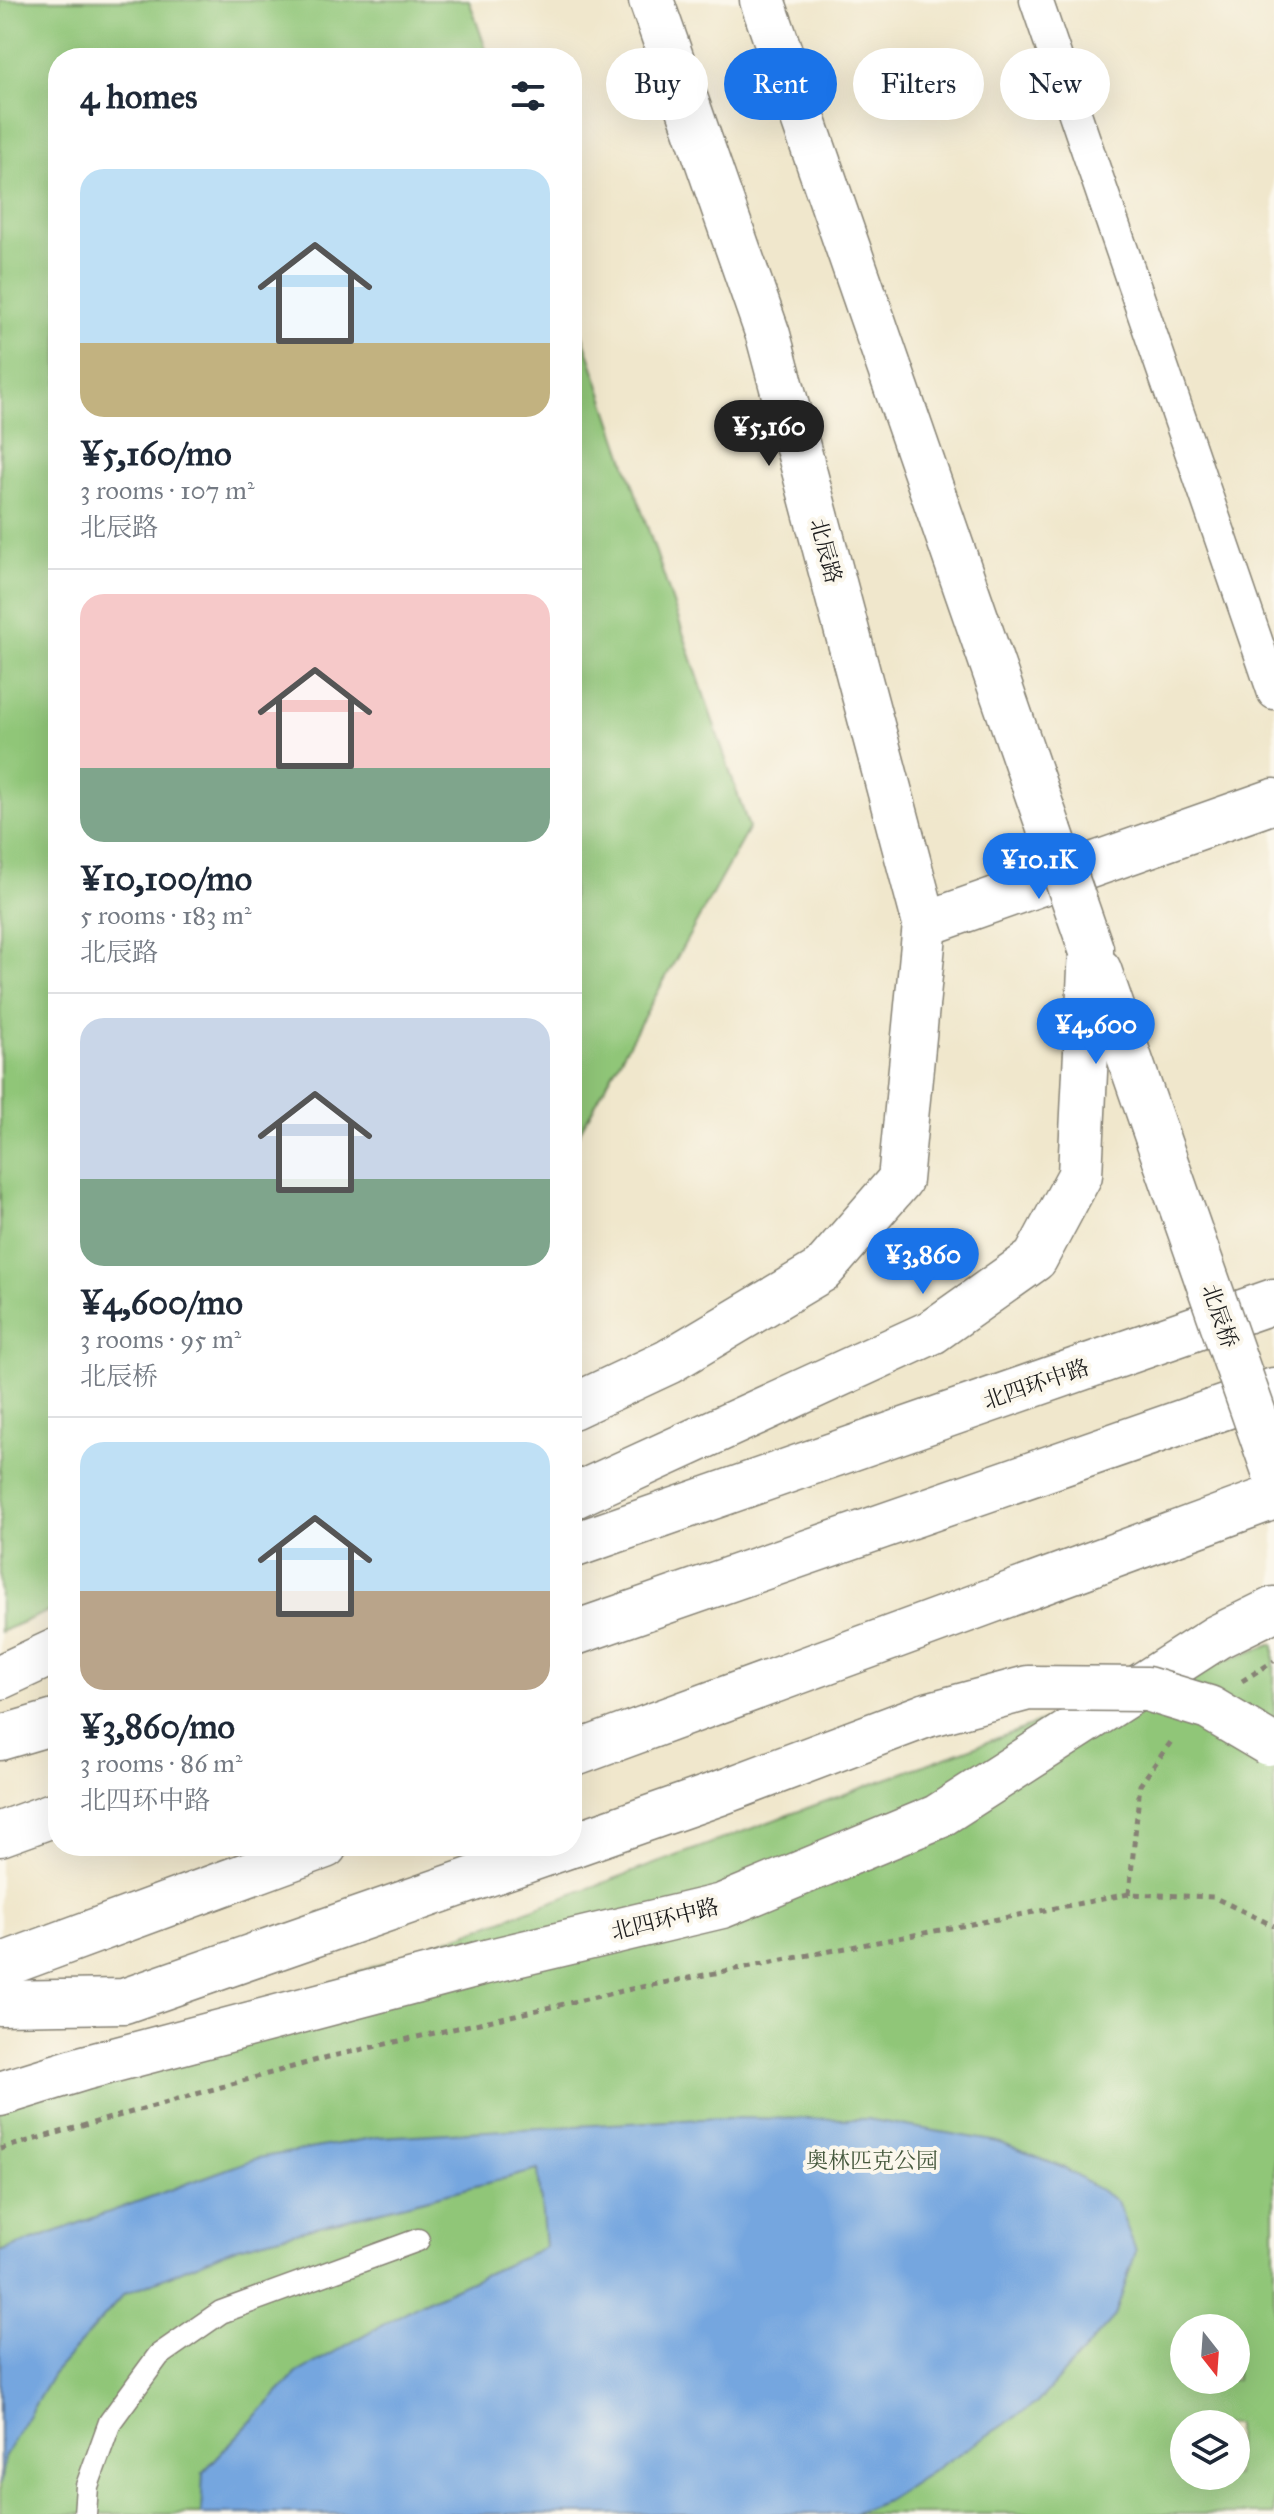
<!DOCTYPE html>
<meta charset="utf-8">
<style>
body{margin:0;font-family:"IM FELL Great Primer","Noto Serif SC",serif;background:#f2f2f3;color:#1f2937;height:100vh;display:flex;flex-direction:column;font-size:30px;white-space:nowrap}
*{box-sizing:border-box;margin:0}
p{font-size:26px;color:#747a83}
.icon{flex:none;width:44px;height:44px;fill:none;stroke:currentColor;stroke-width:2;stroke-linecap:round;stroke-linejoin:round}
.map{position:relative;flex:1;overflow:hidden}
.panel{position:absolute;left:48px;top:48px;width:534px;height:1808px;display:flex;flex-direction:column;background:#fff;border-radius:32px;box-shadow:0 8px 32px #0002}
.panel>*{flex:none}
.guide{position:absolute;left:606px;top:48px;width:548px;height:72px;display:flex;gap:16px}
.needle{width:52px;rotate:163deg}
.buttons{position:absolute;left:1170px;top:2314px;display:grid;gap:16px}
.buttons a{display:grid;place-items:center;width:80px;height:80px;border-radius:50%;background:#fff;box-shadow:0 8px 32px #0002;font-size:40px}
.price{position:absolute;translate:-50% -68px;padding:0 18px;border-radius:28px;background:#1a73e8;color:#fff;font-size:26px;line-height:52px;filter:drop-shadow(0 2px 4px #0008)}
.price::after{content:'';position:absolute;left:50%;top:48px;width:24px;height:18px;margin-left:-12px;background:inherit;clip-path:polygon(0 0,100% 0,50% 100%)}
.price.current{background:#222;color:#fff}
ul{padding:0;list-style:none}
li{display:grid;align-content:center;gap:16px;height:424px;padding:0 32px}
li+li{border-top:2px solid #e0e1e3}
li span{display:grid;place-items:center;height:248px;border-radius:24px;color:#555}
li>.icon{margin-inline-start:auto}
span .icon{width:144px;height:144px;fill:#fffc;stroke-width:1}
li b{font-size:34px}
h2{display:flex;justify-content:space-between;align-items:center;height:96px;padding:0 32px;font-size:34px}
.tag{padding:0 28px;border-radius:36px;background:#fff;box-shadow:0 8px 32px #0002;font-size:28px;line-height:72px}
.tag.current{background:#1a73e8;color:#fff}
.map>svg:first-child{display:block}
.green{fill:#90c678;stroke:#56714a;stroke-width:2;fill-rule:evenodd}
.water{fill:#74a6df;stroke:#48617e;stroke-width:2}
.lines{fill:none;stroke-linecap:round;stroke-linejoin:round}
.service-casing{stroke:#868274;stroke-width:25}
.pedestrian-casing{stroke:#868274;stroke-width:35}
.tertiary-casing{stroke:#868274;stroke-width:47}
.secondary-casing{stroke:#868274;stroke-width:47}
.trunk-casing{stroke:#868274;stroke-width:47}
.path{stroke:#868274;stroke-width:5;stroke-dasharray:6 6;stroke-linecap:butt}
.service{stroke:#fff;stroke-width:22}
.pedestrian{stroke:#fff;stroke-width:32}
.tertiary{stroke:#fff;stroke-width:44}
.secondary{stroke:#fff;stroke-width:44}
.trunk{stroke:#fff;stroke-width:44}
.secondary-bridge-casing{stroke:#868274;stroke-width:47;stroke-linecap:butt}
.trunk-bridge-casing{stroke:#868274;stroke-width:47;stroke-linecap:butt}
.secondary-bridge{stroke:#fff;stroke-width:44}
.trunk-bridge{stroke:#fff;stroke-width:44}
.labels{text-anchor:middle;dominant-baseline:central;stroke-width:8;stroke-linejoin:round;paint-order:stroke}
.street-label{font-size:22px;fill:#1c1c1c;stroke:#fbf7ec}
.park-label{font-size:22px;fill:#45583c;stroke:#fbf7ec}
</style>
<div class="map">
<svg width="1274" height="2514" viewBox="0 0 1274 2514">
<rect width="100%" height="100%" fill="#fbf7ec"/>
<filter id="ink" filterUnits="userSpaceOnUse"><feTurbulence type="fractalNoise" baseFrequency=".0125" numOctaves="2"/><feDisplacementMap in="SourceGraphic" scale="16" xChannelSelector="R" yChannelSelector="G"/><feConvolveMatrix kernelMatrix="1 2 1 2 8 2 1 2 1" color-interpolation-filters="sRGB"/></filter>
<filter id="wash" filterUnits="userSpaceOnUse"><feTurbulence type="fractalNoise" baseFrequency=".006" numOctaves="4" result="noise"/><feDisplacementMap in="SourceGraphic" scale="32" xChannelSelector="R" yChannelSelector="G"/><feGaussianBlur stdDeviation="1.8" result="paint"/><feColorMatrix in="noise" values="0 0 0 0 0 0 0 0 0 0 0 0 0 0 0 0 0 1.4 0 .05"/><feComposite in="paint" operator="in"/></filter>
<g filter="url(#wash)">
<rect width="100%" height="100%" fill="#f0e7cc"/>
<g class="green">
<path d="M 0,0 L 469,0 L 489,58 L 58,58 L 58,1607 L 0,1632 Z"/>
<path d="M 572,304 L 749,828 L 572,1146 Z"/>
<path d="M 1274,1644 L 1274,2514 L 0,2514 L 0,2104 L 1036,1724 ZM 1184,2328 L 1236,2328 L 1236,2380 L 1184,2380 ZM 1184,2424 L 1236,2424 L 1236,2476 L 1184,2476 Z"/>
</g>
<path class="water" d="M 719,2118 L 867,2119 L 998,2142 L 1064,2168 L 1117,2201 L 1136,2251 L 1115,2316 L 1037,2403 L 886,2501 L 853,2514 L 201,2514 L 203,2472 L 297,2373 L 422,2303 L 545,2247 L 538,2170 L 238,2247 L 124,2294 L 53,2374 L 4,2457 L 0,2486 L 0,2252 L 257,2158 L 378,2137 Z"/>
</g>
<g filter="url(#ink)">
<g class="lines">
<defs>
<path id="service" d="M 85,2514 L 87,2486 L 110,2422 L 159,2355 L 221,2312 L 418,2240"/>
<path id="pedestrian" d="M 1036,0 L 1274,693"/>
<g id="tertiary">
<path d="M 925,924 L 1274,801"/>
<path d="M 572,1407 L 668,1362 L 822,1270 L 900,1180 L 925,924 L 768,335 L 651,0"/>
<path d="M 572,1546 L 1274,1301"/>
<path d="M 0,1677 L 58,1650"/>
<path d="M 0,1738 L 58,1721"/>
<path d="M 0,2094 L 84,2068 L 482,1963 L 722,1906 L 937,1817 L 1217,1637 L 1274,1609"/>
</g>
<g id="secondary">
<path d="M 762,0 L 1050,831"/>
<path d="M 1099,970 L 1165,1160"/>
<path d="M 572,1497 L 932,1332 L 1035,1259 L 1080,1175 L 1091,949"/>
</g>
<g id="trunk">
<path d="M 572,1634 L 1274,1390"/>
<path d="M 572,1755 L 1274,1497"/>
<path d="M 0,1834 L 58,1813"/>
<path d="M 572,1845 L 720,1793 L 927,1715"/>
<path d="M 0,1966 L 325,1846"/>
<path d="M 0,2003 L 124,2001 L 568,1846"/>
</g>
</defs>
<use href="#service" class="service-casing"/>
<use href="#pedestrian" class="pedestrian-casing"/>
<use href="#tertiary" class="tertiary-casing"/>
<use href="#secondary" class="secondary-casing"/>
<use href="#trunk" class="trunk-casing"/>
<g class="path">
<path d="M 1242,1681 L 1274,1661"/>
<path d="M 1129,1894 L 1140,1785 L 1173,1739"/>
<path d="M 0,2149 L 328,2057 L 631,1989 L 1129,1894 L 1213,1897 L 1274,1926"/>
</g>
<use href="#service" class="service"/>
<use href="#pedestrian" class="pedestrian"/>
<use href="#tertiary" class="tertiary"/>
<use href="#secondary" class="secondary"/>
<use href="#trunk" class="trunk"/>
<defs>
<g id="secondary-bridge">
<path d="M 1050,831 L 1091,949"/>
<path d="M 1165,1160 L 1274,1471"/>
</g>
<path id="trunk-bridge" d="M 927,1715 L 1028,1688 L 1147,1689 L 1209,1708 L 1268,1743"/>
</defs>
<use href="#secondary-bridge" class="secondary-bridge-casing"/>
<use href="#trunk-bridge" class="trunk-bridge-casing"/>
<use href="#secondary-bridge" class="secondary-bridge"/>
<use href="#trunk-bridge" class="trunk-bridge"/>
</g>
</g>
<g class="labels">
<g class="street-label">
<text transform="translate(826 551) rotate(75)">北辰路</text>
<text transform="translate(1220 1316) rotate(71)">北辰桥</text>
<text transform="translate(1036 1384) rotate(-19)">北四环中路</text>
<text transform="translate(665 1919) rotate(-14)">北四环中路</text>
</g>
<g class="park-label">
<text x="872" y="2160">奥林匹克公园</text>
</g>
</g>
</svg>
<div class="buttons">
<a><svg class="needle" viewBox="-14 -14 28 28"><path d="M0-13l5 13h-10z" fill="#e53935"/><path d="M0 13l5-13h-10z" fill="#747a83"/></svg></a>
<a><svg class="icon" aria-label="layers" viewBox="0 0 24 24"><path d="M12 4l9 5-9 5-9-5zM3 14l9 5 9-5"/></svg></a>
</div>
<b class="price current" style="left:769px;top:468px">¥5,160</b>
<b class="price" style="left:1039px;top:901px">¥10.1K</b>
<b class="price" style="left:1096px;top:1066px">¥4,600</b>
<b class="price" style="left:923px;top:1296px">¥3,860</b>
<div class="guide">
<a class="tag">Buy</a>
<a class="tag current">Rent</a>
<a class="tag">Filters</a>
<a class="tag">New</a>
</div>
<section class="panel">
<h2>4 homes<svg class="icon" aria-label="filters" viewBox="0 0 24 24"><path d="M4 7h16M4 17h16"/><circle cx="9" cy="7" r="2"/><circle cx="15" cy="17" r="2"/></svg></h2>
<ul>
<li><span style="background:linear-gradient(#bfe0f5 70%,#c2b280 0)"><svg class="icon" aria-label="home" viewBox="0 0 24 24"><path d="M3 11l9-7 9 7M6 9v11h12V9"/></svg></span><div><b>¥5,160/mo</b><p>3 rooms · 107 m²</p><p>北辰路</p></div></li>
<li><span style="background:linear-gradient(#f6c9c9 70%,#7fa58c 0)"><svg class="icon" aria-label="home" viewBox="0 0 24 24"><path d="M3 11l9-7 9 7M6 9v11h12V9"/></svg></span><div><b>¥10,100/mo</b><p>5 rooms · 183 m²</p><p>北辰路</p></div></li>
<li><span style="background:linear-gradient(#c9d6e8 65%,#7fa58c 0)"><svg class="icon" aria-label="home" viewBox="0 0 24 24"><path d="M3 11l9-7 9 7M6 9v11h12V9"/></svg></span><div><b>¥4,600/mo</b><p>3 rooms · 95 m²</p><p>北辰桥</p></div></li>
<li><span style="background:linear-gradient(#bfe0f5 60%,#b9a48a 0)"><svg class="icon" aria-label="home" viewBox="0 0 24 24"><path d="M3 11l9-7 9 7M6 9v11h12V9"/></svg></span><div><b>¥3,860/mo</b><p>3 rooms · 86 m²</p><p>北四环中路</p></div></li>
</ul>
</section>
</div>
